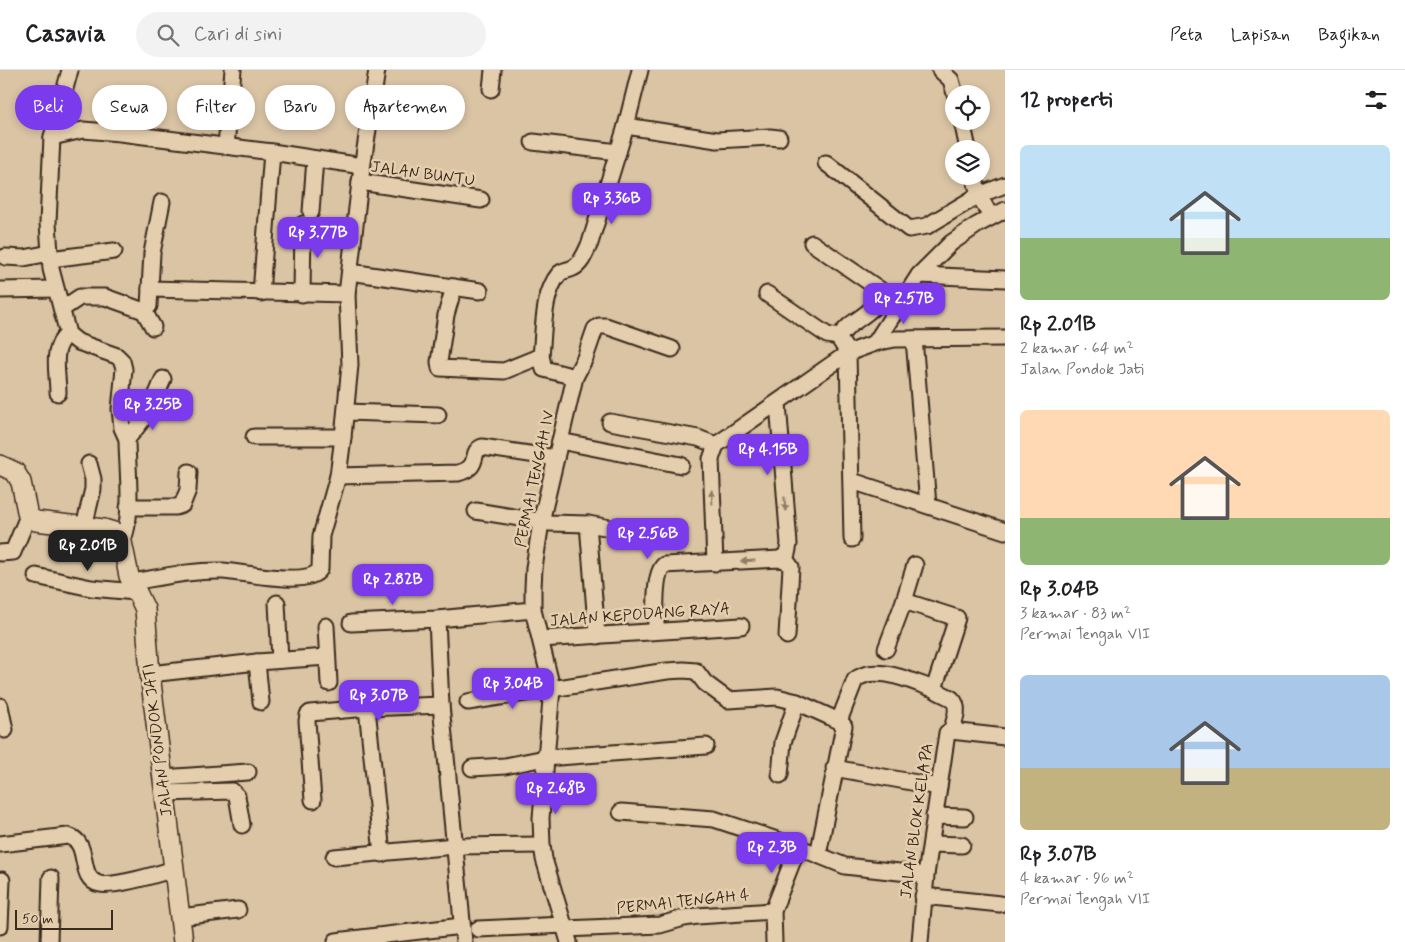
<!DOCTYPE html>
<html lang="id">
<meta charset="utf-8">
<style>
body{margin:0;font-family:Mynerve,sans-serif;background:#f2f2f2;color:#202124;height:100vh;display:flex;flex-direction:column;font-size:19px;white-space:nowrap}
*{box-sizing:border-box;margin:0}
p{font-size:16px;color:#757577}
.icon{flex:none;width:28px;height:28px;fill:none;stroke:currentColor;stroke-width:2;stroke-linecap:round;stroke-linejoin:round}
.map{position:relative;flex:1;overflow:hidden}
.panel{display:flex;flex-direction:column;background:#fff;width:400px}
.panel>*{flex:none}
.hud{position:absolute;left:15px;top:15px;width:475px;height:45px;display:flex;gap:10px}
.fabs{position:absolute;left:945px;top:15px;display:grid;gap:10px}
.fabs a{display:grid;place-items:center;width:45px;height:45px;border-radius:50%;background:#fff;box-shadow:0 2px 8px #0003;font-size:25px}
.scale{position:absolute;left:15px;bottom:12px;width:98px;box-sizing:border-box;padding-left:5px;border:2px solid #3b2a1e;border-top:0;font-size:14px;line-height:18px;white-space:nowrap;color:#3b2a1e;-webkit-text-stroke:4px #e4cead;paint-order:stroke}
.price{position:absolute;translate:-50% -42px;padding:0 11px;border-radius:10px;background:#7c3aed;color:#fff;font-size:16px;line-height:32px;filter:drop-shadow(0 1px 2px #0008)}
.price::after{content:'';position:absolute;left:50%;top:30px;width:15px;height:11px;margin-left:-8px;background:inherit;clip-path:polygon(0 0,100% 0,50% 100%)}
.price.selected{background:#222;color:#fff}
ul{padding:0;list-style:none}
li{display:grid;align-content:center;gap:10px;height:265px;padding:0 15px}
li span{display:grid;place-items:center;height:155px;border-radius:8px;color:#555}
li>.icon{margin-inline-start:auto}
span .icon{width:90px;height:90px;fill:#fffc;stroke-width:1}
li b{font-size:21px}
h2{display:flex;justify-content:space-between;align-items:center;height:60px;padding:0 15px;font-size:21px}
.pill{padding:0 18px;border-radius:22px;background:#fff;box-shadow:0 2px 8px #0003;font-size:18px;line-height:45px}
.pill.selected{background:#7c3aed;color:#fff}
header{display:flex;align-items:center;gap:30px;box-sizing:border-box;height:70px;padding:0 25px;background:#fff;border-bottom:1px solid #e0e0e0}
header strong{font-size:24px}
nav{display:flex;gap:28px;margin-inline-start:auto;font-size:18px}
.search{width:350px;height:45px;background:#f2f2f2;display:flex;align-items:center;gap:12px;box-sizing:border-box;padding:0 18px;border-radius:28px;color:#757577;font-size:19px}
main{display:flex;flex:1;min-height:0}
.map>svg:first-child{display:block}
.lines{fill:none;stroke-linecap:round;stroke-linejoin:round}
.minor-casing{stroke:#3b2a1e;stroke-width:19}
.tertiary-casing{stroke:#3b2a1e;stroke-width:22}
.minor{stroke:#e4cead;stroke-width:15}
.tertiary{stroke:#e4cead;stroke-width:19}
.oneway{fill:#907c66}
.labels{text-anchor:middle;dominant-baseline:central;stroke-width:5;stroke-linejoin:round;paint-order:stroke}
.street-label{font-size:16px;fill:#3b2a1e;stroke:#e4cead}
</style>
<header>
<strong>Casavia</strong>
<div class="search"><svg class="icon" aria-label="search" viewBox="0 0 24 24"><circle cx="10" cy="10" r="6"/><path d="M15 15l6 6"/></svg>Cari di sini</div>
<nav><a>Peta</a><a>Lapisan</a><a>Bagikan</a></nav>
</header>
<main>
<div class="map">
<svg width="1005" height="872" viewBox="0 0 1005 872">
<rect width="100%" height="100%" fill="#dac4a4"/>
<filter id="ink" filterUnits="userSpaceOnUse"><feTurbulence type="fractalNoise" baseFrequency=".02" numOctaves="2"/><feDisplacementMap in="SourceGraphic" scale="10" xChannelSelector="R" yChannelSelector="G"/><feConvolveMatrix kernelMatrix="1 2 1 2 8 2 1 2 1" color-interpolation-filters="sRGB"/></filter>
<g filter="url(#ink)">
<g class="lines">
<defs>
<g id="minor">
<path d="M 70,0 L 52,67 L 48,153 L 51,199 L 68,264 L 78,272 L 117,286 L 122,291 L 124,299 L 120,339 L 122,358 L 127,369 C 127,397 134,447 122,472"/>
<path d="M 940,0 L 951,10 L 955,24"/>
<path d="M 491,19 L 493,0"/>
<path d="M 962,51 L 968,79"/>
<path d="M 626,56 L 717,70 L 770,67 L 779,68"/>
<path d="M 52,67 L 83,60 L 120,63 L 272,82 L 362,96"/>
<path d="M 533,72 L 618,82"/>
<path d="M 226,76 L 233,0"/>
<path d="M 826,93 L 909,159 L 927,156 L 979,125 L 1005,115"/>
<path d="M 974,106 L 979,125 L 991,147"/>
<path d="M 360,112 L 481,130"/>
<path d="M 311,142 L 315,89"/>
<path d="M 812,173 L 879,219 L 882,223 C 878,238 862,246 850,255 C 846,259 842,263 838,267"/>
<path d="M 5,187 L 24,188 L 50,183"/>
<path d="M 50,189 L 114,181"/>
<path d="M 350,202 L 480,221"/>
<path d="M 919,205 L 1005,209"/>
<path d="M 454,217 L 446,245 L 439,292 L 440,298 L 504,301 L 541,286"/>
<path d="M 150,219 L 347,224"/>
<path d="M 0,220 L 56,219"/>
<path d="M 261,223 L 272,82"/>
<path d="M 302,224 L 303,154"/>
<path d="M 767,224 L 827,265 L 838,267 L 848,283 L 852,469"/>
<path d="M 62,239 L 80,227 L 105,227 L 144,241 L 153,257"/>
<path d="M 144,241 L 149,236 L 152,183 L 162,132"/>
<path d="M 914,269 L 928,435"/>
<path d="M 875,273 L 895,269 L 1005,268"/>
<path d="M 575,307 L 544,299 L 541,286 C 544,261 542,224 559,204 C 563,200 567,201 573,198 C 582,194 586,181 590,173 L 626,56 L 640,0"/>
<path d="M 58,323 C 58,302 50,278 68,264"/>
<path d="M 778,333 L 789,474 L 787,484 L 780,489"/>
<path d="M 346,342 L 438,345"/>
<path d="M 610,352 L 698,368 L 716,375"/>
<path d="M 254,367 L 343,367"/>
<path d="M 127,369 C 146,347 153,336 163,309"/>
<path d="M 560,371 L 681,395"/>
<path d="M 338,406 L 458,403 C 482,397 469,382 482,377 L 556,388"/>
<path d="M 852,411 L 1005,461"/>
<path d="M 128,437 L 176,437 L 182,435 L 188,420 L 189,402"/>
<path d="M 476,441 L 550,453 L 588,454 L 656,466"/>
<path d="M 588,454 L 597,566"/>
<path d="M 84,457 L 93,419 L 93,409 L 89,394"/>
<path d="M 0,483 L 13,482 L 28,446"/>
<path d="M 715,493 L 711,389 L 716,375 L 848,283 L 875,273 L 919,205 L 951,173 L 977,155 L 1005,140"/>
<path d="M 36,506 L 91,518 L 136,522"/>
<path d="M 132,512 C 162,507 193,500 223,501 C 242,502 309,518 320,499 L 321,466 L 338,406 L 343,367 L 350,295 L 347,224 L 360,112 L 377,0"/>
<path d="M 904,531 L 957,548 L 934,619"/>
<path d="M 277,533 L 280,590"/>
<path d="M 437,549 L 441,635 L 464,872"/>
<path d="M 351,553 L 437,549 L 533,540"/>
<path d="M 326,556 L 329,613"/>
<path d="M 656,561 C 656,545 653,505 664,495 L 780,489 L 786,490 L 791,497 L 787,566"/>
<path d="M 541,569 L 741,556"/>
<path d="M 886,579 L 904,531 L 915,495"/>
<path d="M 257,592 L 261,632"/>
<path d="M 150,604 L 257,592 L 327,587"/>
<path d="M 468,632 L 667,601 L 683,600 L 696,601 L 705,613 L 728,630 L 777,627 L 797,632 L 839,651 L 844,656 L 818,785"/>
<path d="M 0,636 L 5,660"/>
<path d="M 367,638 L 382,784"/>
<path d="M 839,651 L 855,610 C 875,593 912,612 934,619 C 940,624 947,625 952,629 C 961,637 954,652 951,661"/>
<path d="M 472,698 L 505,696 L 545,688 L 706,676"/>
<path d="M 834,698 L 939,717"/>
<path d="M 780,705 L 783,672 L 797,632"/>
<path d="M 162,708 L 248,702"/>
<path d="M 164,723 L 232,721 L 237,726 L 242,755"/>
<path d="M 313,730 L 307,651 L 308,645 L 310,643 L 367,638 L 441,635"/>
<path d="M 621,742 L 714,749 L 798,777 L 845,796 L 926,805"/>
<path d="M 934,746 L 965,747"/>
<path d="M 0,774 L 68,766 C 92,772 76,809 100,814 C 114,817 158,804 174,799"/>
<path d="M 931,774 L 962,775"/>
<path d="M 334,787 L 455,776 L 542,775"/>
<path d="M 923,826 L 1000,834"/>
<path d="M 180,847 L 238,840"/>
<path d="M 0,856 L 2,810"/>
<path d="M 478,859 L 564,855"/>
<path d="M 565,859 L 660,855 L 684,848 L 697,846 L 773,841"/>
<path d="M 336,871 L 462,856"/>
<path d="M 49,872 L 51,808"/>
<path d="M 569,872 L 544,789 L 542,775 L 541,748 L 552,618 L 533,540 L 533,518 L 534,498 L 541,452 L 575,307 L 585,288 L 595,259 L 599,256 L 606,256 L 672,279"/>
<path d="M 774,872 L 773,841 L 798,777"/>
<path d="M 920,872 L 926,805 L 947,663 L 951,661 L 1005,667"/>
</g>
<path id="tertiary" d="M 0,395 L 15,402 L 21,412 L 28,446 L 36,451 L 104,459 L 114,462 L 122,472 L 129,506 L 145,539 L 150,604 L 183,872"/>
</defs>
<use href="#minor" class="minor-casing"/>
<use href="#tertiary" class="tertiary-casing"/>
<use href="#minor" class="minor"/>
<use href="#tertiary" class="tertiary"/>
</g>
<defs><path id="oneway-solid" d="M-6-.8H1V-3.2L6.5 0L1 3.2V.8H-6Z" transform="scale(1.25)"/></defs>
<g class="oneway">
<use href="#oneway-solid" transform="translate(712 427) rotate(-93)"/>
<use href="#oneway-solid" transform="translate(785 434) rotate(85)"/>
<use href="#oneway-solid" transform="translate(748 491) rotate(177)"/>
</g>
</g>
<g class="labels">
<g class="street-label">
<text transform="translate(423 104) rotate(8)">JALAN BUNTU</text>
<text transform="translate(535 409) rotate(-78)">PERMAI TENGAH IV</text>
<text transform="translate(640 545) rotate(-4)">JALAN KEPODANG RAYA</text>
<text transform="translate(158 670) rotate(-97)">JALAN PONDOK JATI</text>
<text transform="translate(917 751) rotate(-82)">JALAN BLOK KELAPA</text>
<text transform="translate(683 832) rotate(-6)">PERMAI TENGAH 4</text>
</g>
</g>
</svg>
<div class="fabs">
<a><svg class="icon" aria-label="locate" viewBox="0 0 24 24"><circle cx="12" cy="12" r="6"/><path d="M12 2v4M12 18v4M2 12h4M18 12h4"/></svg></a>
<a><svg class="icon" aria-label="layers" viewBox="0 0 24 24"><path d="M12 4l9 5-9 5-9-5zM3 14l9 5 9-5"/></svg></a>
</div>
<div class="scale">50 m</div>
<b class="price" style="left:612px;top:155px">Rp 3.36B</b>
<b class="price" style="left:318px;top:189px">Rp 3.77B</b>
<b class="price" style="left:904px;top:255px">Rp 2.57B</b>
<b class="price" style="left:153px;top:361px">Rp 3.25B</b>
<b class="price" style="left:768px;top:406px">Rp 4.15B</b>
<b class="price" style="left:648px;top:490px">Rp 2.56B</b>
<b class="price selected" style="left:88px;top:502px">Rp 2.01B</b>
<b class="price" style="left:393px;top:536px">Rp 2.82B</b>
<b class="price" style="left:513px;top:640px">Rp 3.04B</b>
<b class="price" style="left:379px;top:652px">Rp 3.07B</b>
<b class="price" style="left:556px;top:745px">Rp 2.68B</b>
<b class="price" style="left:772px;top:804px">Rp 2.3B</b>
<div class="hud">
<a class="pill selected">Beli</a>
<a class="pill">Sewa</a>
<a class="pill">Filter</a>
<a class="pill">Baru</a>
<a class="pill">Apartemen</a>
</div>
</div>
<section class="panel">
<h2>12 properti<svg class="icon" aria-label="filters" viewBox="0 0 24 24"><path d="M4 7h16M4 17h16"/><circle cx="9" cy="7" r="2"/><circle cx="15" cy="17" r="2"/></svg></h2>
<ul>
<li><span style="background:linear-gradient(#bfe0f5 60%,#8fb573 0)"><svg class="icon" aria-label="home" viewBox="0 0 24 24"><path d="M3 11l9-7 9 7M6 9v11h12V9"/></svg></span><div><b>Rp 2.01B</b><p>2 kamar · 64 m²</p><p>Jalan Pondok Jati</p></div></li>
<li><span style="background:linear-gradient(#ffd9b3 70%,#8fb573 0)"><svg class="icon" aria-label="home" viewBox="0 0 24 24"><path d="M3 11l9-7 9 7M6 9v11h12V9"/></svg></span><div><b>Rp 3.04B</b><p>3 kamar · 83 m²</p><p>Permai Tengah VII</p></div></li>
<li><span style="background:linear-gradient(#a9c7e8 60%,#c2b280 0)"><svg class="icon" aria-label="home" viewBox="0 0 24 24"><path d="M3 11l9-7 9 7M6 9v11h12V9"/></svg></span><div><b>Rp 3.07B</b><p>4 kamar · 96 m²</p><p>Permai Tengah VII</p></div></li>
</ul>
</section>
</main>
